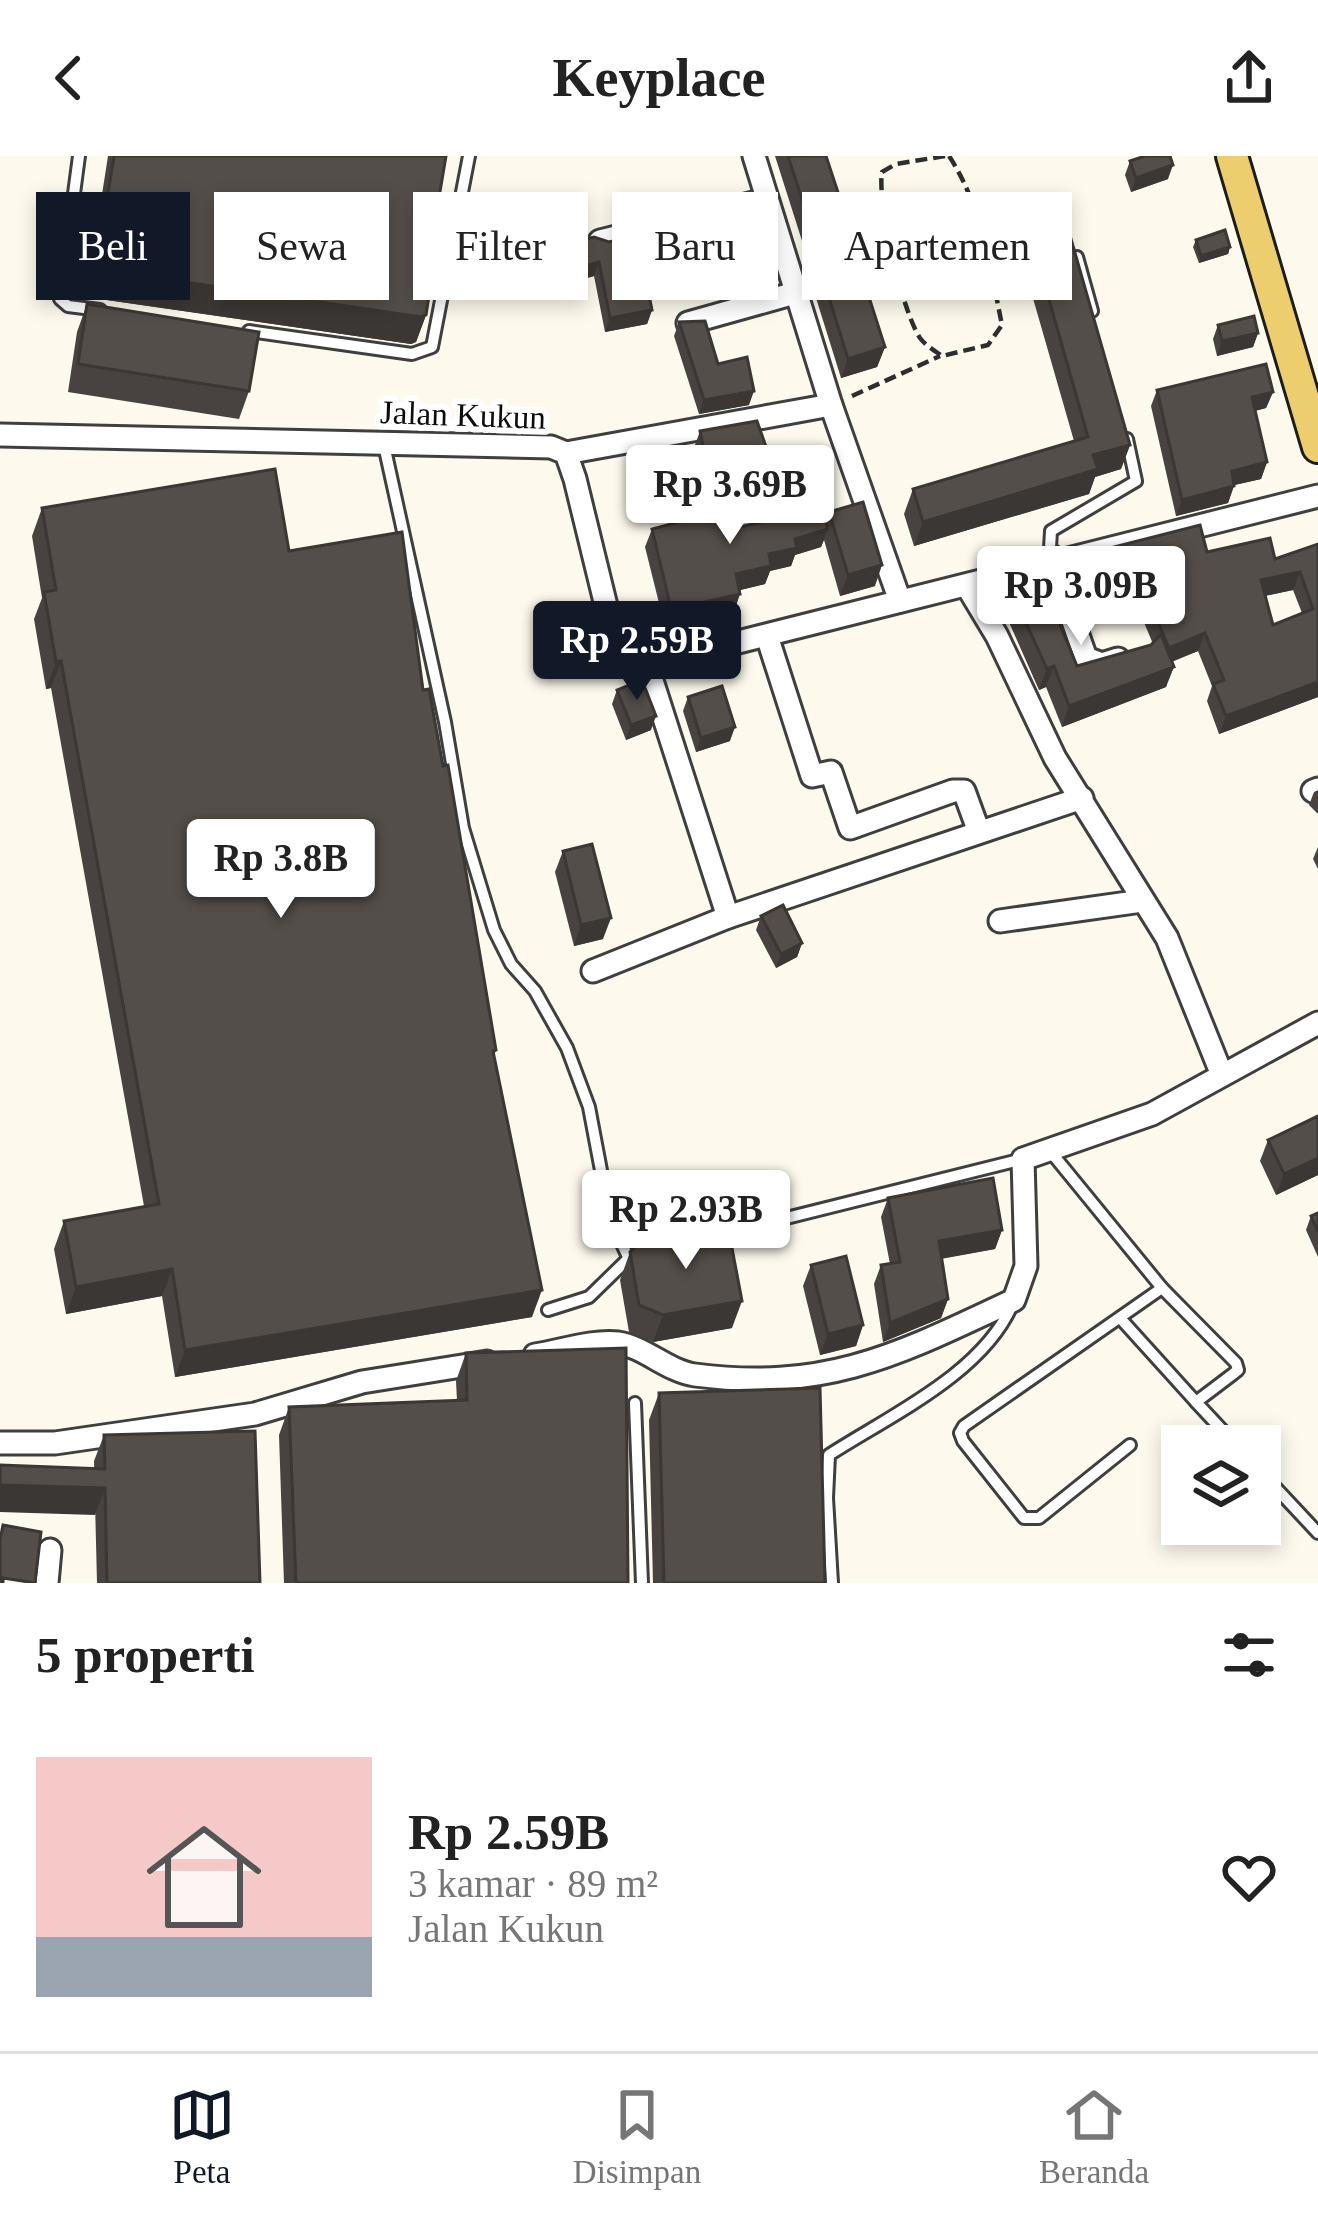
<!DOCTYPE html>
<html lang="id">
<meta charset="utf-8">
<style>
body{margin:0;font-family:Georgia,serif;background:#f6f6f6;color:#222;height:100vh;display:flex;flex-direction:column;font-size:45px;white-space:nowrap}
*{box-sizing:border-box;margin:0}
p{font-size:39px;color:#767676}
.icon{flex:none;width:66px;height:66px;fill:none;stroke:currentColor;stroke-width:2;stroke-linecap:round;stroke-linejoin:round}
.map{position:relative;height:1427px;overflow:hidden}
.details{display:flex;flex-direction:column;background:#fff;flex:1}
.details>*{flex:none}
.banner{position:absolute;left:36px;top:36px;width:1248px;height:108px;display:flex;gap:24px}
.tools{position:absolute;left:1161px;top:1269px;display:grid;gap:24px}
.tools a{display:grid;place-items:center;width:120px;height:120px;border-radius:0px;background:#fff;box-shadow:0 6px 18px #0003;font-size:60px}
.price{position:absolute;translate:-50% -102px;padding:0 27px;border-radius:12px;background:#fff;color:#222;font-size:39px;line-height:78px;filter:drop-shadow(0 3px 6px #0008)}
.price::after{content:'';position:absolute;left:50%;top:72px;width:36px;height:27px;margin-left:-18px;background:inherit;clip-path:polygon(0 0,100% 0,50% 100%)}
.price.selected{background:#111827;color:#fff}
ul{padding:0;list-style:none}
li{display:flex;align-items:center;gap:36px;height:300px;padding:0 36px}
li+li{border-top:3px solid #e0e0e0}
li span{display:grid;place-items:center;flex:none;width:336px;height:240px;border-radius:0px;color:#555}
li>.icon{margin-inline-start:auto}
span .icon{width:144px;height:144px;fill:#fffc;stroke-width:1}
li b{font-size:51px}
h2{display:flex;justify-content:space-between;align-items:center;height:144px;padding:0 36px;font-size:51px}
.tag{padding:0 42px;border-radius:0px;background:#fff;box-shadow:0 6px 18px #0003;font-size:42px;line-height:108px}
.tag.selected{background:#111827;color:#fff}
header{display:flex;justify-content:space-between;align-items:center;height:156px;padding:0 36px;background:#fff;font-size:54px;font-weight:600}
.tabs{display:flex;justify-content:space-around;align-items:center;height:168px;border-top:3px solid #e0e0e0;background:#fff;font-size:33px;color:#767676}
.tabs a{display:grid;justify-items:center;gap:6px}
.tabs .selected{color:#111827}
.map>svg:first-child{display:block}
.lines{fill:none;stroke-linecap:round;stroke-linejoin:round}
.lane-casing{stroke:#3f3f3f;stroke-width:16}
.street-casing{stroke:#3f3f3f;stroke-width:27}
.primary-casing{stroke:#1d1d1d;stroke-width:36}
.path{stroke:#2e2e2e;stroke-width:4.5;stroke-dasharray:12 6;stroke-linecap:butt}
.lane{stroke:#fff;stroke-width:10}
.street{stroke:#fff;stroke-width:21}
.primary{stroke:#ecce6e;stroke-width:30}
.wall{fill:#484340;fill-rule:evenodd}
.shaded-wall{fill:#3b3734}
.building{fill:#544e4a;stroke:#3b3734;stroke-width:3;fill-rule:evenodd}
.labels{text-anchor:middle;dominant-baseline:central;stroke-width:12;stroke-linejoin:round;paint-order:stroke}
.street-label{font-size:33px;fill:#0c0c0c;stroke:#fff}
</style>
<header><svg class="icon" aria-label="back" viewBox="0 0 24 24"><path d="M15 5l-7 7 7 7"/></svg>Keyplace<svg class="icon" aria-label="share" viewBox="0 0 24 24"><path d="M12 15V3M7 8l5-5 5 5M5 13v7h14v-7"/></svg></header>
<div class="map">
<svg width="1318" height="1427" viewBox="0 0 1318 1427">
<rect width="100%" height="100%" fill="#fdfaed"/>
<g class="lines">
<defs>
<g id="lane">
<path d="M 79,0 L 60,143 L 68,150 L 100,154"/>
<path d="M 1077,101 L 1092,155"/>
<path d="M 249,175 L 412,198 L 432,191 L 469,0"/>
<path d="M 384,289 L 445,566 L 463,672 L 494,774 L 511,808 L 535,835 L 567,892 L 589,951 L 610,1062 L 628,1101"/>
<path d="M 1061,401 L 1050,392 L 1051,375 L 1136,325 L 1127,283"/>
<path d="M 1050,995 L 1162,1132 L 1236,1207 L 1238,1214 L 1233,1218 L 1196,1246 L 1237,1290"/>
<path d="M 718,1079 L 1023,1003"/>
<path d="M 548,1154 L 589,1141 L 630,1101"/>
<path d="M 1120,1162 L 1196,1246"/>
<path d="M 635,1247 L 642,1427"/>
<path d="M 1130,1289 L 1039,1362 L 1024,1362 L 963,1285 L 960,1277 L 964,1270 L 1162,1132"/>
<path d="M 1260,1315 L 1318,1377"/>
<path d="M 832,1427 L 827,1342 L 829,1299 C 889,1260 982,1218 1012,1149"/>
</g>
<g id="street">
<path d="M 754,0 L 831,249 L 900,445"/>
<path d="M 600,85 L 765,44"/>
<path d="M 688,167 L 795,137"/>
<path d="M 0,279 L 551,291 L 566,297 L 575,323 L 618,499 L 625,505 L 647,509 L 1318,340"/>
<path d="M 566,297 L 831,249"/>
<path d="M 1052,405 L 1086,502 L 1102,508 L 1118,503"/>
<path d="M 967,430 L 997,480 L 1055,602 L 1167,782 L 1222,919"/>
<path d="M 767,480 L 812,620 L 831,616 L 850,672 L 953,635 L 964,635 L 979,676"/>
<path d="M 647,509 L 728,761"/>
<path d="M 1313,635 L 1318,633"/>
<path d="M 1000,765 L 1142,745"/>
<path d="M 593,815 L 728,761 L 1082,642"/>
<path d="M 535,1199 C 561,1195 592,1184 618,1187 C 645,1191 667,1215 695,1219 C 827,1236 899,1198 1014,1144 L 1026,1110 L 1023,1003 L 1152,958 L 1318,867"/>
<path d="M 0,1287 L 55,1287 L 255,1258 L 362,1226 L 487,1206"/>
<path d="M 47,1427 L 50,1394"/>
</g>
<path id="primary" d="M 1232,0 L 1318,291"/>
</defs>
<use href="#lane" class="lane-casing"/>
<use href="#street" class="street-casing"/>
<use href="#primary" class="primary-casing"/>
<g class="path">
<path d="M 945,0 L 896,8 L 882,16 C 877,47 902,155 920,182 C 925,189 935,195 942,200 L 988,189 L 1002,169 C 990,111 982,50 949,0"/>
<path d="M 852,240 L 940,200"/>
</g>
<use href="#lane" class="lane"/>
<use href="#street" class="street"/>
<use href="#primary" class="primary"/>
</g>
<g class="wall">
<path d="M 108,0 L 446,0 L 430,95 L 426,159 L 416,186 L 411,188 L 86,141 Z"/>
<path d="M 775,0 L 826,0 L 885,191 L 877,211 L 841,222 L 816,142 L 818,135 Z"/>
<path d="M 1130,5 L 1168,23 L 1131,36 L 1125,19 Z"/>
<path d="M 1196,84 L 1230,91 L 1228,98 L 1199,107 L 1193,91 Z"/>
<path d="M 579,85 L 677,106 L 672,120 L 646,127 L 652,154 L 647,168 L 605,176 L 594,120 L 580,124 L 574,99 Z"/>
<path d="M 1033,87 L 1130,289 L 1121,313 L 1095,321 L 1089,338 L 914,390 L 904,358 L 913,333 L 1074,285 L 1024,111 Z"/>
<path d="M 87,148 L 249,235 L 239,263 L 68,236 L 77,176 Z"/>
<path d="M 679,166 L 718,208 L 749,249 L 699,258 L 674,180 Z"/>
<path d="M 1218,169 L 1258,177 L 1253,191 L 1217,200 L 1213,183 Z"/>
<path d="M 1157,234 L 1273,236 L 1266,252 L 1255,255 L 1267,306 L 1261,323 L 1234,329 L 1228,347 L 1176,360 L 1151,250 Z"/>
<path d="M 700,275 L 770,302 L 765,316 L 745,323 L 741,316 L 702,324 L 695,289 Z"/>
<path d="M 759,337 L 785,341 L 826,365 L 829,356 L 875,430 L 840,440 L 824,384 L 821,391 L 795,399 L 791,410 L 770,415 L 765,428 L 739,434 L 734,456 L 702,463 L 700,471 L 667,479 L 645,391 L 652,373 L 689,363 L 692,356 L 726,374 L 756,368 L 753,355 Z"/>
<path d="M 42,352 L 289,395 L 423,534 L 496,894 L 494,900 L 532,1161 L 175,1221 L 162,1140 L 66,1158 L 54,1093 L 64,1065 L 144,1050 L 51,532 L 46,533 L 34,463 L 42,442 L 32,380 Z"/>
<path d="M 1318,388 L 1318,541 L 1219,578 L 1207,545 L 1212,530 L 1198,495 L 1172,505 L 1166,531 L 1062,571 L 1046,531 L 1039,534 L 1000,446 L 1007,425 L 1077,510 L 1153,488 L 1131,435 L 1110,441 L 1100,410 L 1106,393 L 1207,396 L 1275,403 ZM 1293,434 L 1302,457 L 1273,469 L 1265,440 Z"/>
<path d="M 617,534 L 651,574 L 626,584 L 612,548 Z"/>
<path d="M 688,541 L 730,585 L 696,596 L 683,555 Z"/>
<path d="M 1318,634 L 1318,658 L 1309,649 L 1314,636 Z"/>
<path d="M 1318,691 L 1318,713 L 1313,703 Z"/>
<path d="M 563,695 L 603,783 L 574,790 L 555,716 Z"/>
<path d="M 761,760 L 802,787 L 797,801 L 776,812 L 756,774 Z"/>
<path d="M 1318,960 L 1318,1019 L 1276,1039 L 1260,1005 L 1268,984 Z"/>
<path d="M 888,1042 L 1002,1074 L 995,1093 L 941,1103 L 948,1143 L 941,1162 L 883,1186 L 874,1128 L 881,1109 L 890,1108 L 881,1061 Z"/>
<path d="M 1318,1057 L 1318,1101 L 1306,1074 L 1311,1060 Z"/>
<path d="M 630,1096 L 732,1172 L 653,1186 L 629,1176 L 620,1124 Z"/>
<path d="M 811,1109 L 863,1169 L 856,1190 L 820,1199 L 803,1130 Z"/>
<path d="M 466,1197 L 628,1427 L 284,1427 L 279,1279 L 289,1251 L 457,1245 L 456,1225 Z"/>
<path d="M 659,1237 L 825,1427 L 653,1427 L 649,1264 Z"/>
<path d="M 104,1279 L 260,1427 L 97,1427 L 94,1305 Z"/>
</g>
<g class="shaded-wall">
<path d="M 1173,9 L 1168,23 L 1131,36 L 1136,22 Z"/>
<path d="M 1230,91 L 1228,98 L 1199,107 L 1201,100 Z"/>
<path d="M 599,106 L 594,120 L 580,124 L 586,110 Z"/>
<path d="M 677,106 L 672,120 L 639,128 L 644,114 Z"/>
<path d="M 96,113 L 426,159 L 416,186 L 411,188 L 86,141 Z"/>
<path d="M 652,154 L 647,168 L 605,176 L 610,162 Z"/>
<path d="M 1258,177 L 1253,191 L 1217,200 L 1222,185 Z"/>
<path d="M 885,191 L 877,211 L 841,222 L 848,203 Z"/>
<path d="M 754,235 L 749,249 L 699,258 L 704,244 Z"/>
<path d="M 1273,236 L 1266,252 L 1246,257 L 1252,241 Z"/>
<path d="M 1130,289 L 1121,313 L 1095,321 L 1089,338 L 914,390 L 923,366 L 1093,299 Z"/>
<path d="M 746,302 L 741,316 L 702,324 L 707,310 Z"/>
<path d="M 770,302 L 765,316 L 745,323 L 750,309 Z"/>
<path d="M 1267,306 L 1261,323 L 1226,331 L 1232,315 Z"/>
<path d="M 1234,330 L 1228,347 L 1176,360 L 1182,344 Z"/>
<path d="M 828,373 L 821,391 L 795,399 L 791,410 L 770,415 L 765,428 L 729,437 L 736,418 L 795,383 Z"/>
<path d="M 882,409 L 875,430 L 840,440 L 848,419 Z"/>
<path d="M 1300,416 L 1293,434 L 1254,442 L 1261,424 Z"/>
<path d="M 1137,417 L 1131,435 L 1110,441 L 1117,424 Z"/>
<path d="M 740,438 L 734,456 L 702,463 L 700,471 L 667,479 L 673,461 L 705,446 Z"/>
<path d="M 1205,477 L 1198,495 L 1162,510 L 1169,492 Z"/>
<path d="M 61,505 L 51,532 L 46,533 L 56,506 Z"/>
<path d="M 1054,510 L 1046,531 L 1039,534 L 1047,513 Z"/>
<path d="M 1174,511 L 1166,531 L 1062,571 L 1069,550 Z"/>
<path d="M 1318,526 L 1318,541 L 1219,578 L 1226,560 Z"/>
<path d="M 656,560 L 651,574 L 626,584 L 631,569 Z"/>
<path d="M 735,571 L 730,585 L 696,596 L 701,582 Z"/>
<path d="M 611,762 L 603,783 L 574,790 L 581,769 Z"/>
<path d="M 802,787 L 797,801 L 776,812 L 781,798 Z"/>
<path d="M 1318,1002 L 1318,1019 L 1276,1039 L 1284,1018 Z"/>
<path d="M 1002,1074 L 995,1093 L 932,1104 L 939,1085 Z"/>
<path d="M 172,1113 L 162,1140 L 66,1158 L 76,1131 Z"/>
<path d="M 542,1134 L 532,1161 L 175,1221 L 185,1194 Z"/>
<path d="M 948,1143 L 941,1162 L 883,1186 L 890,1167 Z"/>
<path d="M 742,1145 L 732,1172 L 653,1186 L 663,1159 Z"/>
<path d="M 863,1169 L 856,1190 L 820,1199 L 828,1178 Z"/>
<path d="M 0,1329 L 105,1332 L 95,1359 L 0,1356 Z"/>
</g>
<g class="building">
<path d="M 114,0 L 446,0 L 430,95 L 436,96 L 426,159 L 421,161 L 96,113 Z"/>
<path d="M 788,0 L 826,0 L 861,106 L 858,107 L 885,191 L 848,203 L 823,122 L 827,121 Z"/>
<path d="M 1145,0 L 1170,0 L 1173,9 L 1136,22 L 1130,5 Z"/>
<path d="M 668,71 L 677,106 L 644,114 L 652,154 L 610,162 L 599,106 L 586,110 L 579,85 L 594,81 L 609,86 Z"/>
<path d="M 1225,74 L 1230,91 L 1201,100 L 1196,84 Z"/>
<path d="M 1069,76 L 1130,289 L 1093,299 L 1098,313 L 923,366 L 913,333 L 1088,281 L 1033,87 Z"/>
<path d="M 87,148 L 259,176 L 249,235 L 78,208 Z"/>
<path d="M 1254,160 L 1258,177 L 1222,185 L 1218,169 Z"/>
<path d="M 705,165 L 718,208 L 747,201 L 754,235 L 704,244 L 679,166 Z"/>
<path d="M 1266,208 L 1273,236 L 1252,241 L 1267,306 L 1232,315 L 1234,330 L 1182,344 L 1157,234 Z"/>
<path d="M 757,265 L 770,302 L 750,309 L 746,302 L 707,310 L 700,275 Z"/>
<path d="M 275,313 L 289,395 L 402,376 L 423,534 L 429,533 L 443,610 L 448,609 L 496,894 L 493,895 L 542,1134 L 185,1194 L 172,1113 L 76,1131 L 64,1065 L 159,1048 L 61,505 L 56,506 L 44,436 L 56,434 L 42,352 Z"/>
<path d="M 783,331 L 785,341 L 816,332 L 828,373 L 795,383 L 797,392 L 769,398 L 771,410 L 736,418 L 740,438 L 705,446 L 706,453 L 673,461 L 652,373 L 694,362 L 692,356 L 720,349 L 726,374 L 766,365 L 759,337 Z"/>
<path d="M 863,346 L 882,409 L 848,419 L 829,356 Z"/>
<path d="M 1200,369 L 1207,396 L 1270,382 L 1275,403 L 1318,388 L 1318,526 L 1226,560 L 1213,528 L 1224,524 L 1205,477 L 1169,492 L 1137,417 L 1117,424 L 1106,393 ZM 1300,416 L 1313,453 L 1273,469 L 1261,424 Z"/>
<path d="M 1037,413 L 1077,510 L 1151,489 L 1161,478 L 1174,511 L 1069,550 L 1054,510 L 1047,513 L 1007,425 Z"/>
<path d="M 642,524 L 656,560 L 631,569 L 617,534 Z"/>
<path d="M 722,530 L 735,571 L 701,582 L 688,541 Z"/>
<path d="M 592,688 L 611,762 L 581,769 L 563,695 Z"/>
<path d="M 783,749 L 802,787 L 781,798 L 761,760 Z"/>
<path d="M 1318,960 L 1318,1002 L 1284,1018 L 1268,984 Z"/>
<path d="M 993,1022 L 1002,1074 L 939,1085 L 948,1143 L 890,1167 L 881,1109 L 900,1106 L 888,1042 Z"/>
<path d="M 1318,1057 L 1318,1076 L 1311,1060 Z"/>
<path d="M 728,1071 L 742,1145 L 663,1159 L 639,1149 L 630,1096 L 639,1087 Z"/>
<path d="M 846,1100 L 863,1169 L 828,1178 L 811,1109 Z"/>
<path d="M 626,1192 L 628,1427 L 296,1427 L 289,1251 L 467,1244 L 466,1197 Z"/>
<path d="M 820,1232 L 825,1427 L 664,1427 L 659,1237 Z"/>
<path d="M 255,1275 L 260,1427 L 107,1427 L 105,1332 L 0,1329 L 0,1309 L 105,1313 L 104,1279 Z"/>
<path d="M 3,1369 L 41,1376 L 35,1427 L 3,1422 L 3,1427 L 0,1427 L 0,1384 Z"/>
</g>
<g class="labels">
<g class="street-label">
<text transform="translate(463 259) rotate(2)">Jalan Kukun</text>
</g>
</g>
</svg>
<div class="tools">
<a><svg class="icon" aria-label="layers" viewBox="0 0 24 24"><path d="M12 4l9 5-9 5-9-5zM3 14l9 5 9-5"/></svg></a>
</div>
<b class="price" style="left:730px;top:391px">Rp 3.69B</b>
<b class="price" style="left:1081px;top:492px">Rp 3.09B</b>
<b class="price selected" style="left:637px;top:547px">Rp 2.59B</b>
<b class="price" style="left:281px;top:765px">Rp 3.8B</b>
<b class="price" style="left:686px;top:1116px">Rp 2.93B</b>
<div class="banner">
<a class="tag selected">Beli</a>
<a class="tag">Sewa</a>
<a class="tag">Filter</a>
<a class="tag">Baru</a>
<a class="tag">Apartemen</a>
</div>
</div>
<section class="details">
<h2>5 properti<svg class="icon" aria-label="filters" viewBox="0 0 24 24"><path d="M4 7h16M4 17h16"/><circle cx="9" cy="7" r="2"/><circle cx="15" cy="17" r="2"/></svg></h2>
<ul>
<li><span style="background:linear-gradient(#f6c9c9 75%,#9aa5b1 0)"><svg class="icon" aria-label="home" viewBox="0 0 24 24"><path d="M3 11l9-7 9 7M6 9v11h12V9"/></svg></span><div><b>Rp 2.59B</b><p>3 kamar · 89 m²</p><p>Jalan Kukun</p></div><svg class="icon" aria-label="heart" viewBox="0 0 24 24"><path d="M12 20l-8-8c-3-5 5-10 8-4 3-6 11-1 8 4z"/></svg></li>
</ul>
</section>
<nav class="tabs">
<a class="selected"><svg class="icon" aria-label="map" viewBox="0 0 24 24"><path d="M3 6l6-2 6 2 6-2v14l-6 2-6-2-6 2zM9 4v14M15 6v14"/></svg>Peta</a>
<a><svg class="icon" aria-label="saved" viewBox="0 0 24 24"><path d="M7 4h10v16l-5-4-5 4z"/></svg>Disimpan</a>
<a><svg class="icon" aria-label="home" viewBox="0 0 24 24"><path d="M3 11l9-7 9 7M6 9v11h12V9"/></svg>Beranda</a>
</nav>
